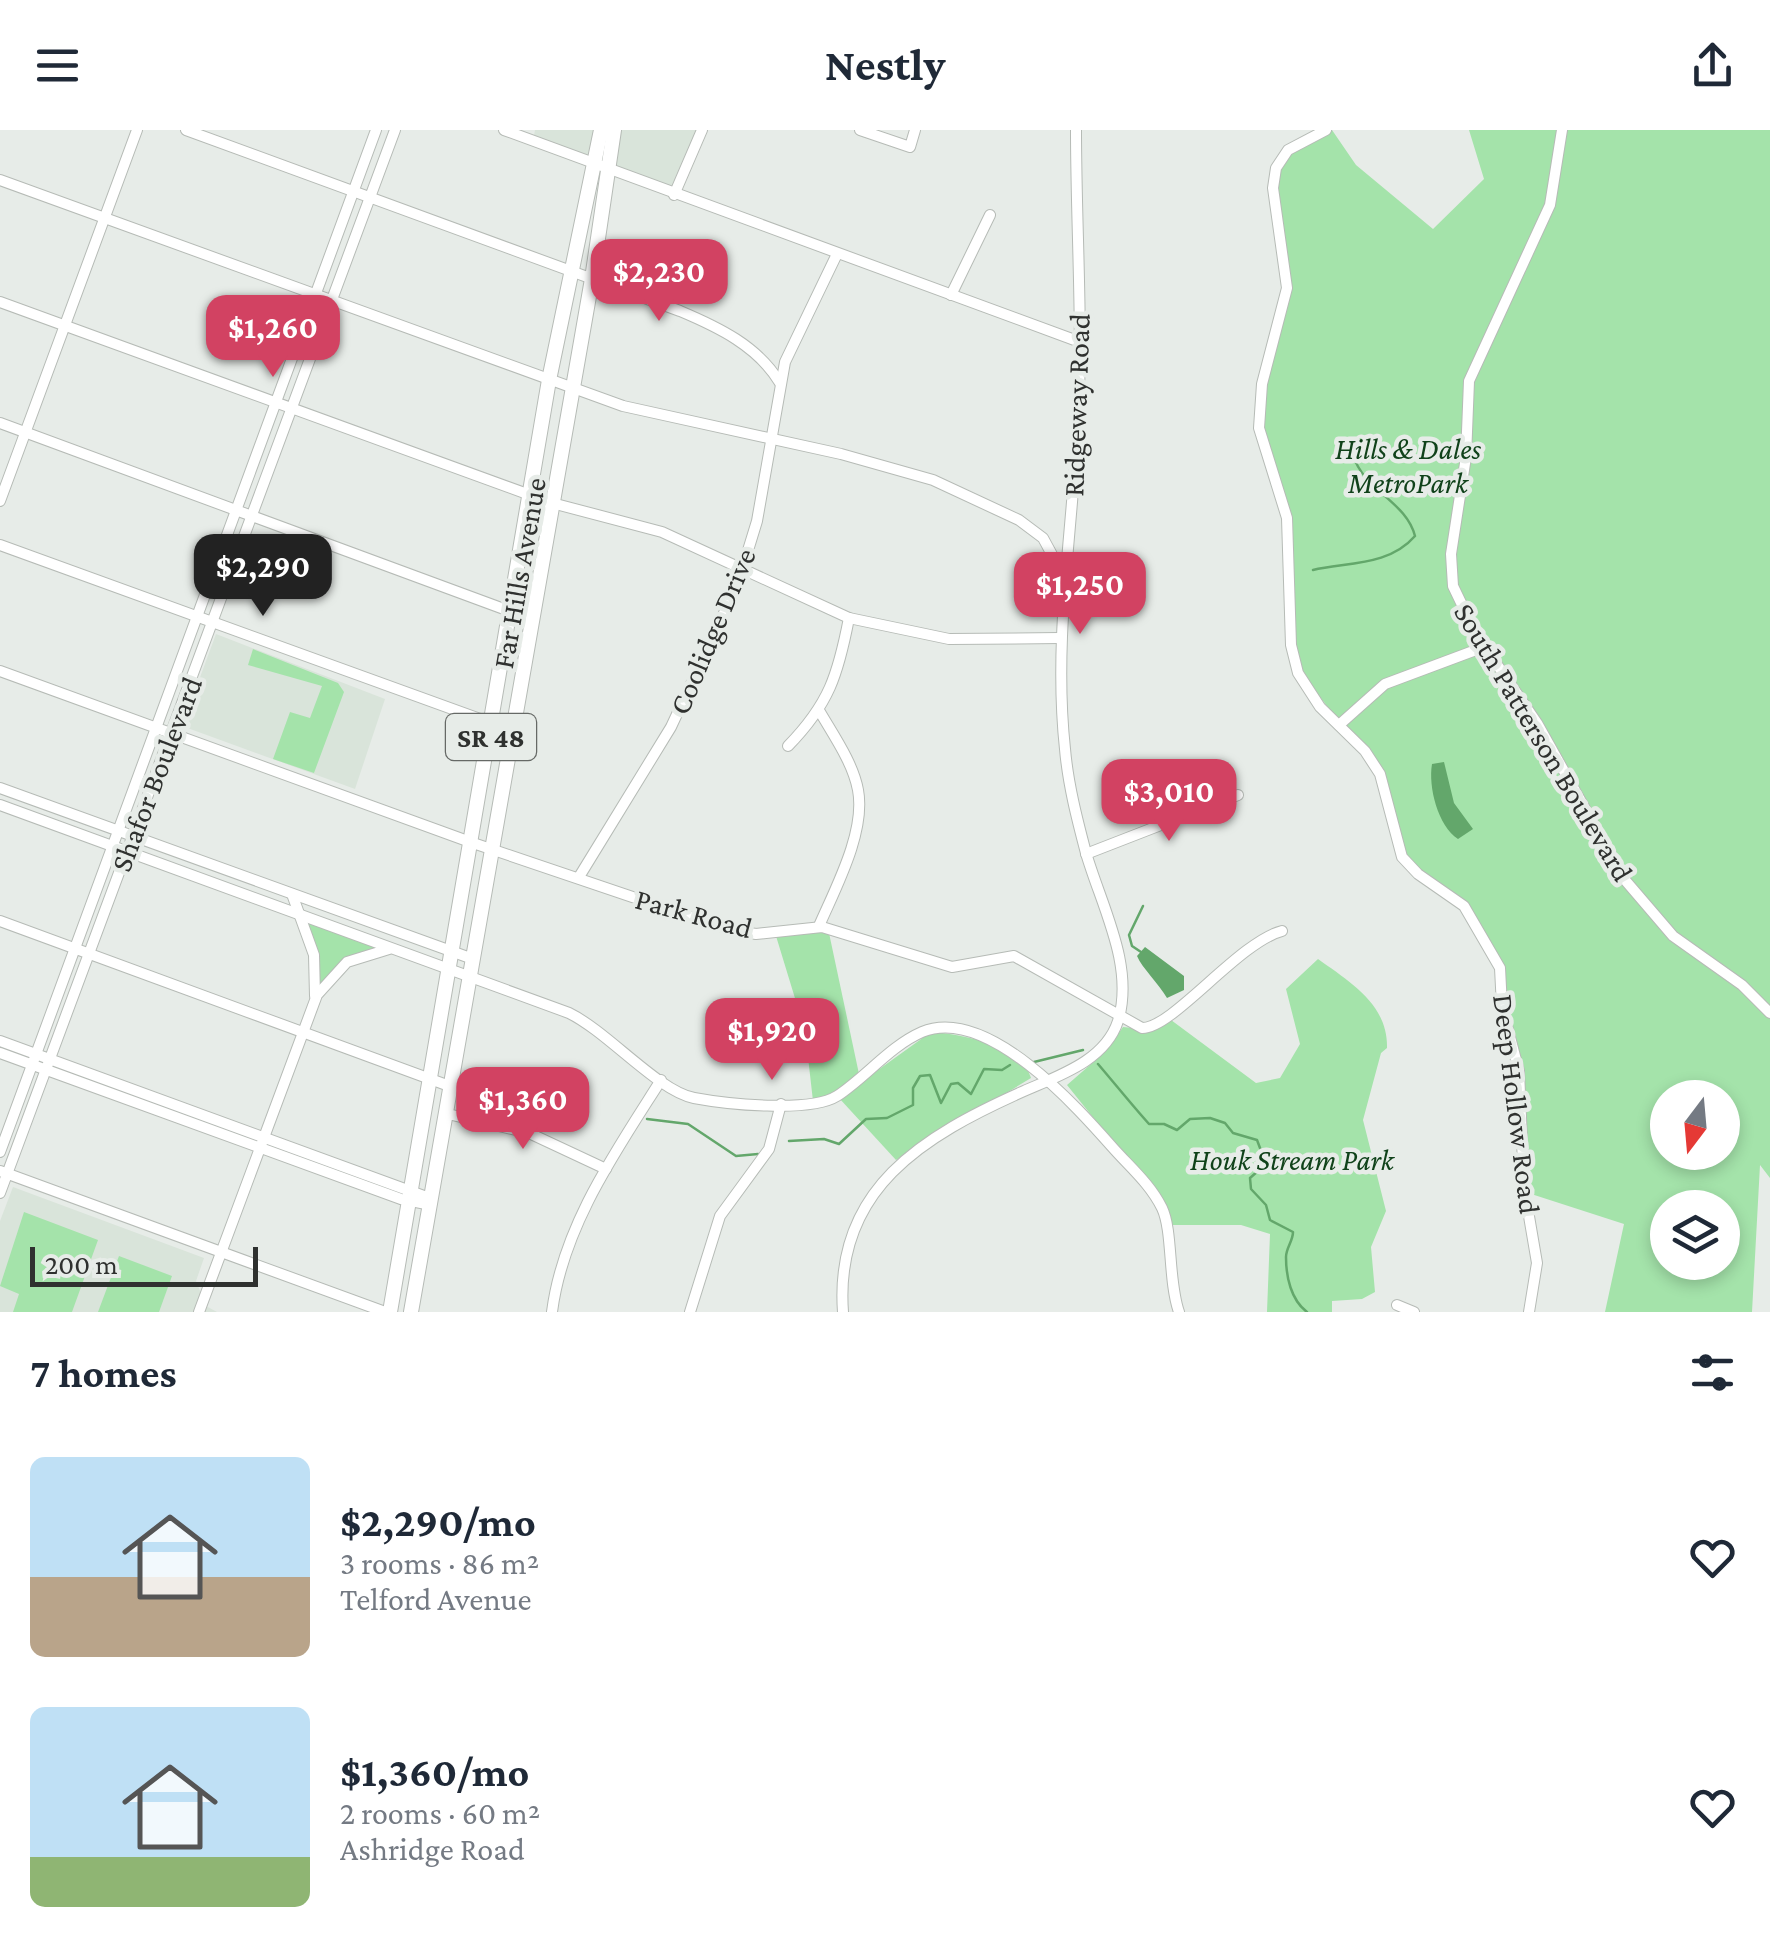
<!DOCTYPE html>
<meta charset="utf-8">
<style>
body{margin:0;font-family:"Crimson Pro",serif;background:#f6f6f7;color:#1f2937;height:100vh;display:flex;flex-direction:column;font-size:38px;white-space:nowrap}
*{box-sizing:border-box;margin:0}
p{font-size:32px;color:#747a83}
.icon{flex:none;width:55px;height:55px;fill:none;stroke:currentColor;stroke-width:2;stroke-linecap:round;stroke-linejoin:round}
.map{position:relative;height:1182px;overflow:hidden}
.drawer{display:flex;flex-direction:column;background:#fff;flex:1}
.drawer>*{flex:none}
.needle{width:65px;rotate:196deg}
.controls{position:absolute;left:1650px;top:950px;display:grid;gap:20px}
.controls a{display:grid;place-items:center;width:90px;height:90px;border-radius:50%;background:#fff;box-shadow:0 5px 15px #0003;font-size:50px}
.scale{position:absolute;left:30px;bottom:25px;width:228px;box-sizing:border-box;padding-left:10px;border:5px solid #2f312f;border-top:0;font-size:28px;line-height:35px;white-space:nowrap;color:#2f312f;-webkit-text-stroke:8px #e7ece8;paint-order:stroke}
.price{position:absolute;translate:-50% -85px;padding:0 22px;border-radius:20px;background:#d24262;color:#fff;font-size:32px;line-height:65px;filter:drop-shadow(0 2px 5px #0008)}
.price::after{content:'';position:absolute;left:50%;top:60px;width:30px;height:22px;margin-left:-15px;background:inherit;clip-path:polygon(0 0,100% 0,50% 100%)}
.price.on{background:#222;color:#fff}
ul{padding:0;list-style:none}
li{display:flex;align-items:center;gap:30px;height:250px;padding:0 30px}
li span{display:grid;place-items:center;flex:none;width:280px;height:200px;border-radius:15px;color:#555}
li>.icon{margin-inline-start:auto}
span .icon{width:120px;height:120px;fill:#fffc;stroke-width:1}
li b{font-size:42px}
h2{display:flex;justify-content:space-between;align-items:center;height:120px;padding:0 30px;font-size:42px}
header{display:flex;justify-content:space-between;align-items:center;height:130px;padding:0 30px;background:#fff;font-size:45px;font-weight:700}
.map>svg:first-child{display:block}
.built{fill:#d9e4da}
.green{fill:#a4e3aa;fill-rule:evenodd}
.water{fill:#63a76b}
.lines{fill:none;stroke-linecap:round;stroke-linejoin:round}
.stream{stroke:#63a76b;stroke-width:2.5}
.minor-casing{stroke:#b6bbb6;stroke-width:12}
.major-casing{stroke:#b6bbb6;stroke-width:16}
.minor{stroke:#fff;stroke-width:10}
.major{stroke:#fff;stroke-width:14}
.labels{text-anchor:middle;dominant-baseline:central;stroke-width:9;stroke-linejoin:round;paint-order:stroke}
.shield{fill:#e7ece8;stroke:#666966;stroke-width:2.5}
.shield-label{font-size:28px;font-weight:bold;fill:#2f312f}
.street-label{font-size:30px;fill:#2f312f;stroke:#e7ece8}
.park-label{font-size:30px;font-style:italic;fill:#10421a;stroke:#e7ece8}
</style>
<header><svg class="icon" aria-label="menu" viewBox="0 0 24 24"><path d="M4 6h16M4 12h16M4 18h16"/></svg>Nestly<svg class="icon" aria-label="share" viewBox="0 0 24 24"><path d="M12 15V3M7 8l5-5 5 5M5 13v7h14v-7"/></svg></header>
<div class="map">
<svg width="1770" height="1182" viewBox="0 0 1770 1182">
<rect width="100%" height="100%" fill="#e7ece8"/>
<g class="built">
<path d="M 535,0 L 703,0 L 674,65 L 533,11 Z"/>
<path d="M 216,504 L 385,569 L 355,659 L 182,596 Z"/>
<path d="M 13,1057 L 204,1128 L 196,1151 L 206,1176 L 217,1182 L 0,1182 L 0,1091 Z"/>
</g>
<g class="green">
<path d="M 1326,0 L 1332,0 L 1356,35 L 1433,99 L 1484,49 L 1469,0 L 1770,0 L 1770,1048 L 1760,1035 L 1752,1182 L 1605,1182 L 1624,1094 L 1525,1062 L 1519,941 L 1502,852 L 1464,776 L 1409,737 L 1380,644 L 1295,535 L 1289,405 L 1258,281 L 1287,158 L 1275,83 L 1281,28 ZM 1668,968 L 1722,968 L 1722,1022 L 1668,1022 ZM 1668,1078 L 1722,1078 L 1722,1132 L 1668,1132 Z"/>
<path d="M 253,519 L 338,553 L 344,562 L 314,643 L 273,629 L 290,582 L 310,588 L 322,556 L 248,535 Z"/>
<path d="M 296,785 L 378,815 L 376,822 L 367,823 L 320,860 Z"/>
<path d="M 811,801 L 829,803 L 859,944 L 841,959 L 813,971 L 805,901 L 776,806 Z"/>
<path d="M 1318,829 C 1350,852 1388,874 1387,918 L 1381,923 L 1363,990 L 1386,1081 L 1371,1117 L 1375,1162 L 1362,1169 L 1332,1171 L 1332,1182 L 1267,1182 L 1270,1104 L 1241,1095 L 1170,1095 L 1112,1011 L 1067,955 L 1106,921 L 1123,897 L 1154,900 L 1171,890 L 1256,953 L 1280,948 L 1300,914 L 1286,859 Z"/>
<path d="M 931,902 C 961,904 1021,915 1031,948 L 896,1030 L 839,968 Z"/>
<path d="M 24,1082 L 98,1110 L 72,1182 L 13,1182 L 19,1164 L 0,1156 Z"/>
<path d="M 119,1126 L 172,1146 L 159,1182 L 98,1182 Z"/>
</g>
<g class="water">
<path d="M 1444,632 L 1454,673 L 1473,699 L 1458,709 C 1438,696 1428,657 1432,634 Z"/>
<path d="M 1145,817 L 1184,846 L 1184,860 L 1167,868 C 1159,854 1142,838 1137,826 Z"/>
</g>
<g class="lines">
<g class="stream">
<path d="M 1313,440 C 1348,432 1389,436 1415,406 C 1406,371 1364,361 1353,325"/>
<path d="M 1141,822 L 1132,816 L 1129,805 L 1143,776"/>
<path d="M 1034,932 L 1083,920"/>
<path d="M 1098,934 C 1116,955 1131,974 1149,994 L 1164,994 L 1177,1000 L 1190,989 L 1210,988 L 1225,993 L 1233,1003 L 1257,1010 L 1266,1034 L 1250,1048 L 1251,1059 L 1266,1075 L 1270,1090 L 1293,1102 C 1293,1111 1286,1118 1286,1127 C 1286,1147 1291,1170 1307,1182"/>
<path d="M 647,989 L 688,994 L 736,1026 L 758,1024"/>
<path d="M 789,1011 L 824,1009 L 839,1014 L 866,989 L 887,988 L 913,975 L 913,958 L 920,946 L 930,945 L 941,973 L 951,954 L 958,953 L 971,964 L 984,939 L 1002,940 L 1010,935"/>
</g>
<defs>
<g id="minor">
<path d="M 186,0 L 680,181 C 718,197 758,216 780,253"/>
<path d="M 504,0 L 1080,212"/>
<path d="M 860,0 L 910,17 L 915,0"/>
<path d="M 1326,0 L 1288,20 L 1276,38 L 1273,58 L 1287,158 L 1262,254 L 1259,298 L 1287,388 L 1291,515 L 1298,543 L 1320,577 L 1365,621 L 1380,644 L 1402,727 L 1418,744 L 1464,776 L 1500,838 L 1502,877 L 1519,941 L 1524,1057 L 1537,1133 L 1529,1182"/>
<path d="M 1562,0 L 1550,75 L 1469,251 L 1466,327 L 1451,424 L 1453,456 L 1476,504 L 1537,593 L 1625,750 L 1673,806 L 1742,855 L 1770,883"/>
<path d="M 0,50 L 623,276 L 841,324 L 933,350 L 1019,390 L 1043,408 L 1063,445"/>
<path d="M 674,65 L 702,0"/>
<path d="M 951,165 L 990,85"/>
<path d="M 0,172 L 552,373 L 662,402 L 849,488 L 949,509 L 1060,508"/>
<path d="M 0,293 L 531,489"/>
<path d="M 0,371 L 137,0"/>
<path d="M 0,415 L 513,601"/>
<path d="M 0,541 L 473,713 L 730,800 L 756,804 L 822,797 L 952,837 L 1014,826 L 1142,898 C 1172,899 1239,812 1282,801"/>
<path d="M 1339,595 L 1385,554 L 1484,517"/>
<path d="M 788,616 C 829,574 838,545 849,488"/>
<path d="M 0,658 L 473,829"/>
<path d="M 0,675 L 569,883 C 608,902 658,961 694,968 C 726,974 810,983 837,966 C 866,947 890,916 922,902 C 987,875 1077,977 1114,1019 C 1131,1038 1150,1054 1162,1078 C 1173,1101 1168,1151 1179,1182"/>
<path d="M 1086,724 L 1238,665"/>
<path d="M 579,747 L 671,597 L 738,453 L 757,391 L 785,232 L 837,124"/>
<path d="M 292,764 L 314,825 L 315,866"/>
<path d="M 0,791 L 452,957"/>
<path d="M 819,796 C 835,759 866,702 858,660 C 853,633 834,606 820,582"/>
<path d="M 0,911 L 432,1069"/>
<path d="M 0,923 L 401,1069 L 431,1075"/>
<path d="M 448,984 L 529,1003 L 606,1039"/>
<path d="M 0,1022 L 376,0"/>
<path d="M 0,1041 L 385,1182"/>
<path d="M 0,1063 L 395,0"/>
<path d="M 1397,1175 L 1414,1182"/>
<path d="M 199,1182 L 317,865 L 347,832 L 389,819"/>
<path d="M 552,1182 C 563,1096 616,1021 661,950"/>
<path d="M 690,1182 L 720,1086 L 769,1019 L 781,974"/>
<path d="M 843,1182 C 834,1059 923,1006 1024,961 C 1058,946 1105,931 1118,891 C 1135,836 1101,775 1086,723 C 1077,689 1068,654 1065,619 C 1053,508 1073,399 1078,287 C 1083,191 1076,96 1076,0"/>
</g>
<g id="major">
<path d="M 390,1182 L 549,250 L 601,0"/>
<path d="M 411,1182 L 592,149 L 614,0"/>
</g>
</defs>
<use href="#minor" class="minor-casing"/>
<use href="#major" class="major-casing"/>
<use href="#minor" class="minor"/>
<use href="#major" class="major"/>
</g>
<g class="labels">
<rect class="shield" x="446" y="584" width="90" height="46" rx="8"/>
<g class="shield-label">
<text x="491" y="607">SR 48</text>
</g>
<g class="street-label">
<text transform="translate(1076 275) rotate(-88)">Ridgeway Road</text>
<text transform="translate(519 443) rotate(-80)">Far Hills Avenue</text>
<text transform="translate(712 501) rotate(-67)">Coolidge Drive</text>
<text transform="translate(1544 612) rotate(59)">South Patterson Boulevard</text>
<text transform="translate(156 644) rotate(-69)">Shafor Boulevard</text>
<text transform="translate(694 783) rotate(15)">Park Road</text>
<text transform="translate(1517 974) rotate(83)">Deep Hollow Road</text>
</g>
<g class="park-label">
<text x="1408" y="318">Hills &amp; Dales<tspan x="1408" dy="34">MetroPark</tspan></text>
<text x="1292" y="1029">Houk Stream Park</text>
</g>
</g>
</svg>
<div class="controls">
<a><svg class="needle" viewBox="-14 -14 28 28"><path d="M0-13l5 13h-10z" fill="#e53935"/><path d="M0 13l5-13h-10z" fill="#747a83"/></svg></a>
<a><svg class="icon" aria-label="layers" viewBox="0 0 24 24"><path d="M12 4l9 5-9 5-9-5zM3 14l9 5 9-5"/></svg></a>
</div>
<div class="scale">200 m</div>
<b class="price" style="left:659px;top:194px">$2,230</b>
<b class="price" style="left:273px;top:250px">$1,260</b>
<b class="price on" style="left:263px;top:489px">$2,290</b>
<b class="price" style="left:1080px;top:507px">$1,250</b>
<b class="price" style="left:1169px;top:714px">$3,010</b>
<b class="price" style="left:772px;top:953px">$1,920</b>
<b class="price" style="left:523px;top:1022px">$1,360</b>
</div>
<section class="drawer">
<h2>7 homes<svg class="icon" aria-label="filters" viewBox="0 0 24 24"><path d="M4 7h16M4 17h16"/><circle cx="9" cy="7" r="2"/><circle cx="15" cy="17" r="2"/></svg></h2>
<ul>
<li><span style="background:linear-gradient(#bfe0f5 60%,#b9a48a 0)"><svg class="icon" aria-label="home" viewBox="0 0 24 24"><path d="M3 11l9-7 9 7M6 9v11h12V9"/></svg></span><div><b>$2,290/mo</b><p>3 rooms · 86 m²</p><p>Telford Avenue</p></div><svg class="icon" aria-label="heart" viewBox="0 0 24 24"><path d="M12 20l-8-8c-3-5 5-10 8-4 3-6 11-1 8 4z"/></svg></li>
<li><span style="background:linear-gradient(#bfe0f5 75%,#8fb573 0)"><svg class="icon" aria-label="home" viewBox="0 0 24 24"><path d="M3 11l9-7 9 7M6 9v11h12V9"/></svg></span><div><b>$1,360/mo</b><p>2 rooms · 60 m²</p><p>Ashridge Road</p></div><svg class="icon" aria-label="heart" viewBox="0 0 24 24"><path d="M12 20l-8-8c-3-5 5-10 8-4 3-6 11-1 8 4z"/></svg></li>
</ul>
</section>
